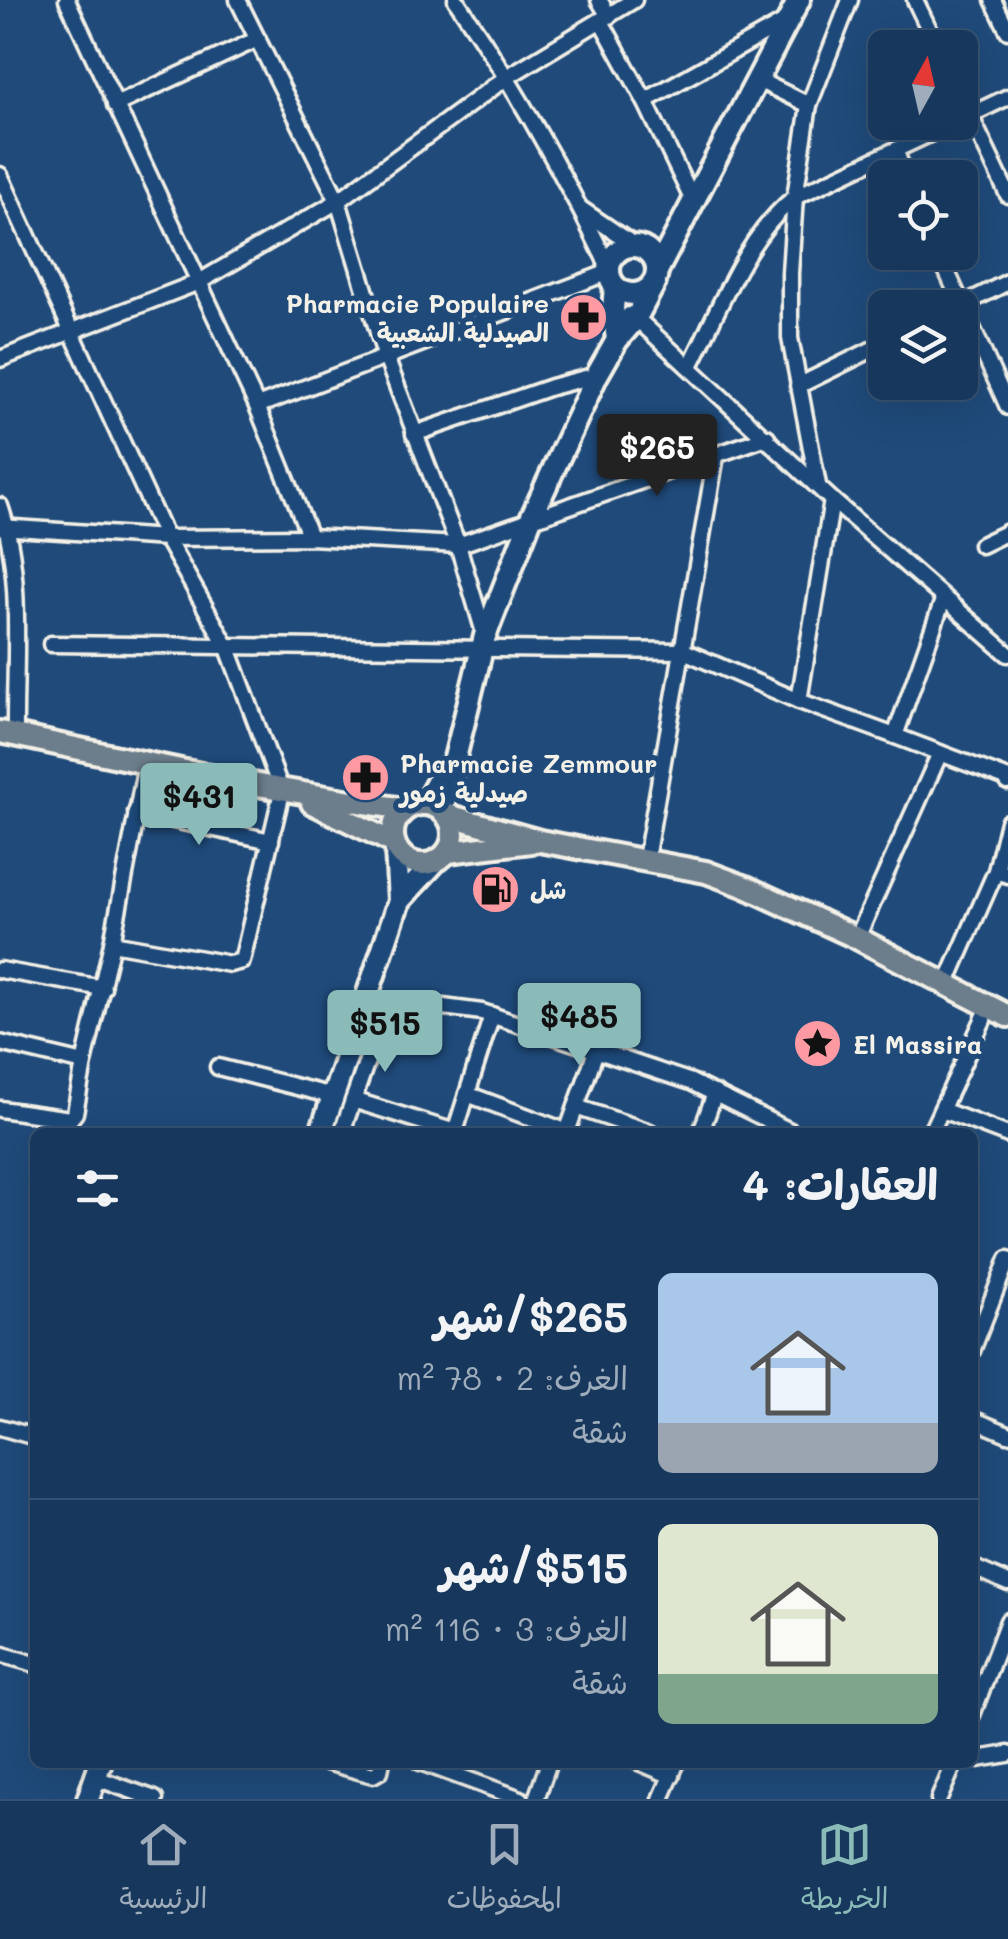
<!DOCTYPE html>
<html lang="ar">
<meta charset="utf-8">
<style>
body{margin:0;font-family:Mali,"Playpen Sans Arabic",sans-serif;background:#203f62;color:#f1f3f6;direction:rtl;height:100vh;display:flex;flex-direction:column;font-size:38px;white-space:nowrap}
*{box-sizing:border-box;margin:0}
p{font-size:32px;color:#9eacbb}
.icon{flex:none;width:55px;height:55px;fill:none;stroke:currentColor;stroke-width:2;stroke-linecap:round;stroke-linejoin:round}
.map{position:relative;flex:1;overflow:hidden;direction:ltr}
.details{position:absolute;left:30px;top:1128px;width:948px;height:640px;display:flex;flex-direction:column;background:#17385c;border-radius:15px;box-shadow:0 10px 40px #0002,0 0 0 2px #365272;direction:rtl}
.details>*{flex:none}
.needle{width:65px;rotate:8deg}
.buttons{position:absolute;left:868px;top:30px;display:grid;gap:20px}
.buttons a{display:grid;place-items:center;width:110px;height:110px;border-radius:15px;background:#17385c;box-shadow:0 10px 40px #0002,0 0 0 2px #365272;font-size:50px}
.price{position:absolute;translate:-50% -85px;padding:0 22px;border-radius:10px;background:#8bbbb9;color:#111;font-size:32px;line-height:65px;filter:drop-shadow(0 2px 5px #0008)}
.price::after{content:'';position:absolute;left:50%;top:60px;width:30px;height:22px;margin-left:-15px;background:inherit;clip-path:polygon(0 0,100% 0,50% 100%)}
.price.current{background:#222;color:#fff}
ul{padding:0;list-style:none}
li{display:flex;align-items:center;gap:30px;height:250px;padding:0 40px}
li+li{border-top:2px solid #365272}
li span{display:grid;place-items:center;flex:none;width:280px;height:200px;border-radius:15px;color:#555}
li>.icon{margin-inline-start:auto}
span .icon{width:120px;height:120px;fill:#fffc;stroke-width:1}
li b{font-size:42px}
h2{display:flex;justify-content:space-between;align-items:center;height:120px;padding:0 40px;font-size:42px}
.dock{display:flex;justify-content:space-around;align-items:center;height:140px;border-top:2px solid #365272;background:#17385c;font-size:28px;color:#9eacbb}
.dock a{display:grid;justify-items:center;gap:5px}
.dock .current{color:#8bbbb9}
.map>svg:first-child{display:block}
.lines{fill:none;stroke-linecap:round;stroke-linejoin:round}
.street-casing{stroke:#f4f1e8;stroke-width:21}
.secondary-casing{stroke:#f4f1e8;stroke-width:28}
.primary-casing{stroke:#f4f1e8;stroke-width:28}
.street{stroke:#1f4a7a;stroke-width:14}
.secondary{stroke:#1f4a7a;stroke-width:20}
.primary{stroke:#6c7d8b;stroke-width:20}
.labels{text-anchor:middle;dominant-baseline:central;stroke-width:10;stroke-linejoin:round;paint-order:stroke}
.poi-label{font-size:25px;font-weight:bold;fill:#f4f1e8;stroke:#1f4a7a;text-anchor:start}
</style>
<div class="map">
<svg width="1008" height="1799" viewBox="0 0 1008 1799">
<rect width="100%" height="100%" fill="#1f4a7a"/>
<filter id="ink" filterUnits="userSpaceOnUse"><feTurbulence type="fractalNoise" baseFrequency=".01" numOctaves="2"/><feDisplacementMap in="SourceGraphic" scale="20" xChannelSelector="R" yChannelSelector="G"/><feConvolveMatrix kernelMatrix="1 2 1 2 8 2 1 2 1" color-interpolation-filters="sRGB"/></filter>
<g filter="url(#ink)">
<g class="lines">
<defs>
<g id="street">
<path d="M 67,0 L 257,406 L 310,537"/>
<path d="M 238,0 L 338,201 L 385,355 L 458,545 L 485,636"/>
<path d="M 456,0 C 514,85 565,175 609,268"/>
<path d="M 599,0 L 609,16"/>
<path d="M 915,0 L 938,48"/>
<path d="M 993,0 L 1008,31"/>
<path d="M 601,21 L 645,101 L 693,201"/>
<path d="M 758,80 L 809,105"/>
<path d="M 960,94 L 1008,195"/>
<path d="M 645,101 L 788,20"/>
<path d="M 115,105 L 258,39"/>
<path d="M 964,118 L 1008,97"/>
<path d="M 896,152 L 906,178"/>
<path d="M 0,175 L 166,538 L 228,648 L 282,792 L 242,961 L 230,964 L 112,943"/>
<path d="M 581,209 L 634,245"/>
<path d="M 938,252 L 1008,407"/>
<path d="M 956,308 L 1008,282"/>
<path d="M 629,315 L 636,318 L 832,500 L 1008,654"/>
<path d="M 0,359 L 199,282 L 338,201 L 507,77 L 634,0"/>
<path d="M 690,366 C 720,309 744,238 795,197 L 955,122"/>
<path d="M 798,386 L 885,343"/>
<path d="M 257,406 L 609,272"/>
<path d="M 414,434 L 551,387 L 597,375"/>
<path d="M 818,485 L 790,338 L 790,273 L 795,197 L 809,105 L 850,0"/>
<path d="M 0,506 C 24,575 14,662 15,735"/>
<path d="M 0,527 L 166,538 L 310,537 L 458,545 L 767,437"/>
<path d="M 981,545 L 1008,532"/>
<path d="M 51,644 L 684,651 L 799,701 L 895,736"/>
<path d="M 799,701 L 832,500"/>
<path d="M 940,753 L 895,736 L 943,600"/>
<path d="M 136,812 L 271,841"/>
<path d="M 646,859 L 716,456"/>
<path d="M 996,871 L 1008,822"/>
<path d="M 857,938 L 940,753 L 1006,778 L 1008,782"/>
<path d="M 0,970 L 103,988"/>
<path d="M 946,985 L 996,871 L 1008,875"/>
<path d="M 364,1004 L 420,1004 L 482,1012 L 691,1082 L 792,1132"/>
<path d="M 0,1043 L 84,1063 L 112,943 L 146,765"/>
<path d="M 218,1067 L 333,1096"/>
<path d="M 467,1094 L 568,1132"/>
<path d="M 353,1100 L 455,1132 L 492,1015"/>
<path d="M 576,1107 L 650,1132"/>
<path d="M 0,1109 L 70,1119 L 75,1113 L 84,1063"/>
<path d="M 942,1110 L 1008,1135"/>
<path d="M 342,1132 L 387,1004"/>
<path d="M 567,1132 L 596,1051"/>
<path d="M 701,1132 L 715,1093"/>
<path d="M 931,1132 L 989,1007"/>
<path d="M 972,1351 L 1008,1259"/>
<path d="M 972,1419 L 1008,1434"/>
<path d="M 0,1427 L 35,1437"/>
<path d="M 972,1567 L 1008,1583"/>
<path d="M 0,1654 L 35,1664"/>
<path d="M 972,1715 L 1008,1621"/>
<path d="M 972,1760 L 1008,1754"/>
<path d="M 326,1762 L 373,1775 L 380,1771 L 382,1762"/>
<path d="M 420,1762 L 521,1799"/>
<path d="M 639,1762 L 672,1776"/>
<path d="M 96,1778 L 155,1799"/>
<path d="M 536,1799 L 549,1762"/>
<path d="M 661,1799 L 677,1762"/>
<path d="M 939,1799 L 955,1762"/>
</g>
<g id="secondary">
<circle cx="633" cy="270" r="24"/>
<path d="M 658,269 L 799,0"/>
<path d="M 615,286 L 613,309 L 617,340"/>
<path d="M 425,804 L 444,770"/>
<path d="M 442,811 L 485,636 L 531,518 L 597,375 L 617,340 L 636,318 L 655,282"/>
<path d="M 399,901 L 434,863"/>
<path d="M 321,1132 L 399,901 L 396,849"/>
<path d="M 88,1799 L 101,1762"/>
</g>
<g id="primary">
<path d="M 0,732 C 135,761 268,790 405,809"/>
<path d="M 312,803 L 394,843"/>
<circle cx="423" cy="834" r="30"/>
<path d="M 447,815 L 540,841 L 706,872 L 746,887 L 857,938 L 1008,1016"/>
<path d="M 448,852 L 531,842"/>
</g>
</defs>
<use href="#street" class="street-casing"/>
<use href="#secondary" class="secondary-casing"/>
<use href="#primary" class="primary-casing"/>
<use href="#street" class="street"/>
<use href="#secondary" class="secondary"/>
<use href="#primary" class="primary"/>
</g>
</g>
<defs>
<symbol id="pharmacy-disc" viewBox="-11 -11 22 22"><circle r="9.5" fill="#ff9aa2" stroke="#1f4a7a"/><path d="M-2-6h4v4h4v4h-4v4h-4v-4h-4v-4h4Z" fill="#111"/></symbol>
<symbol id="fuel-disc" viewBox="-11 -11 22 22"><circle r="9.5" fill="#ff9aa2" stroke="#1f4a7a"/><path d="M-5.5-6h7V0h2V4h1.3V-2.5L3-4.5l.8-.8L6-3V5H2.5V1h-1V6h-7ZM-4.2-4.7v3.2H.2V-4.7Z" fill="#111"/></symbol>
<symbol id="sight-disc" viewBox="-11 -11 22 22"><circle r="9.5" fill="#ff9aa2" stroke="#1f4a7a"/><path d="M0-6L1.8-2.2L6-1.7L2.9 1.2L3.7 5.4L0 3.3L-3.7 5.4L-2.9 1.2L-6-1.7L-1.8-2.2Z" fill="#111"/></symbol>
</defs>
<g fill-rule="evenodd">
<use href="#pharmacy-disc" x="556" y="290" width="55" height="55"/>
<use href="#pharmacy-disc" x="338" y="750" width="55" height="55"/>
<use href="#fuel-disc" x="468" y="862" width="55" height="55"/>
<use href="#sight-disc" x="790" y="1016" width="55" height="55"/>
</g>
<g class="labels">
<g class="poi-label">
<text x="549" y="303" text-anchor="end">Pharmacie Populaire<tspan x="549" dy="29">الصيدلية الشعبية</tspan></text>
<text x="400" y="763">Pharmacie Zemmour<tspan x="400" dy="29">صيدلية زمور</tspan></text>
<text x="530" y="889">شل</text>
<text x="853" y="1044">El Massira</text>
</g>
</g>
</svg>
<div class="buttons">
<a><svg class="needle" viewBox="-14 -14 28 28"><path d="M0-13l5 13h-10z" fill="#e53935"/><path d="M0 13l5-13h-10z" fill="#9eacbb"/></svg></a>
<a><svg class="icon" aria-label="locate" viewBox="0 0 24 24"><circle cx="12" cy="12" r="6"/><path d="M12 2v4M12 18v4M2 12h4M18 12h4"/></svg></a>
<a><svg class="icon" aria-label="layers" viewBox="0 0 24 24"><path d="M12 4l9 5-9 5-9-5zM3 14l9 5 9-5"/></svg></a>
</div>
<b class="price current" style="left:657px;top:499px">$265</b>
<b class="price" style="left:199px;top:848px">$431</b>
<b class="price" style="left:579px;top:1068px">$485</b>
<b class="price" style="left:385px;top:1075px">$515</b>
<section class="details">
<h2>العقارات: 4<svg class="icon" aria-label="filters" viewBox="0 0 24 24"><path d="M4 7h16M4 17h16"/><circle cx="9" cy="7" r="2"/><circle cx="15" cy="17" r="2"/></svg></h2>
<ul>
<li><span style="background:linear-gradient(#a9c7e8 75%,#9aa5b1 0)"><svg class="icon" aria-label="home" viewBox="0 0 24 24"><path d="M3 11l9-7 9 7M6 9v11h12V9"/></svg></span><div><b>$265/شهر</b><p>الغرف: 2 · 78 m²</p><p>شقة</p></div></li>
<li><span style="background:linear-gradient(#dfe7d0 75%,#7fa58c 0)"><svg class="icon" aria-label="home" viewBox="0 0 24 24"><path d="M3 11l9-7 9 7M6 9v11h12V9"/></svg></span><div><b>$515/شهر</b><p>الغرف: 3 · 116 m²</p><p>شقة</p></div></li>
</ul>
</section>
</div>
<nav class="dock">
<a class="current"><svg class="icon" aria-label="map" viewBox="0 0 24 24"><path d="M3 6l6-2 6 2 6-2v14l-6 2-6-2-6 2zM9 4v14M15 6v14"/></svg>الخريطة</a>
<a><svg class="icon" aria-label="saved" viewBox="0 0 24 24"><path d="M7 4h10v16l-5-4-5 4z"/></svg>المحفوظات</a>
<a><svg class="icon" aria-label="home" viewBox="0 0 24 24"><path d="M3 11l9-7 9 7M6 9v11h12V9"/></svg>الرئيسية</a>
</nav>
